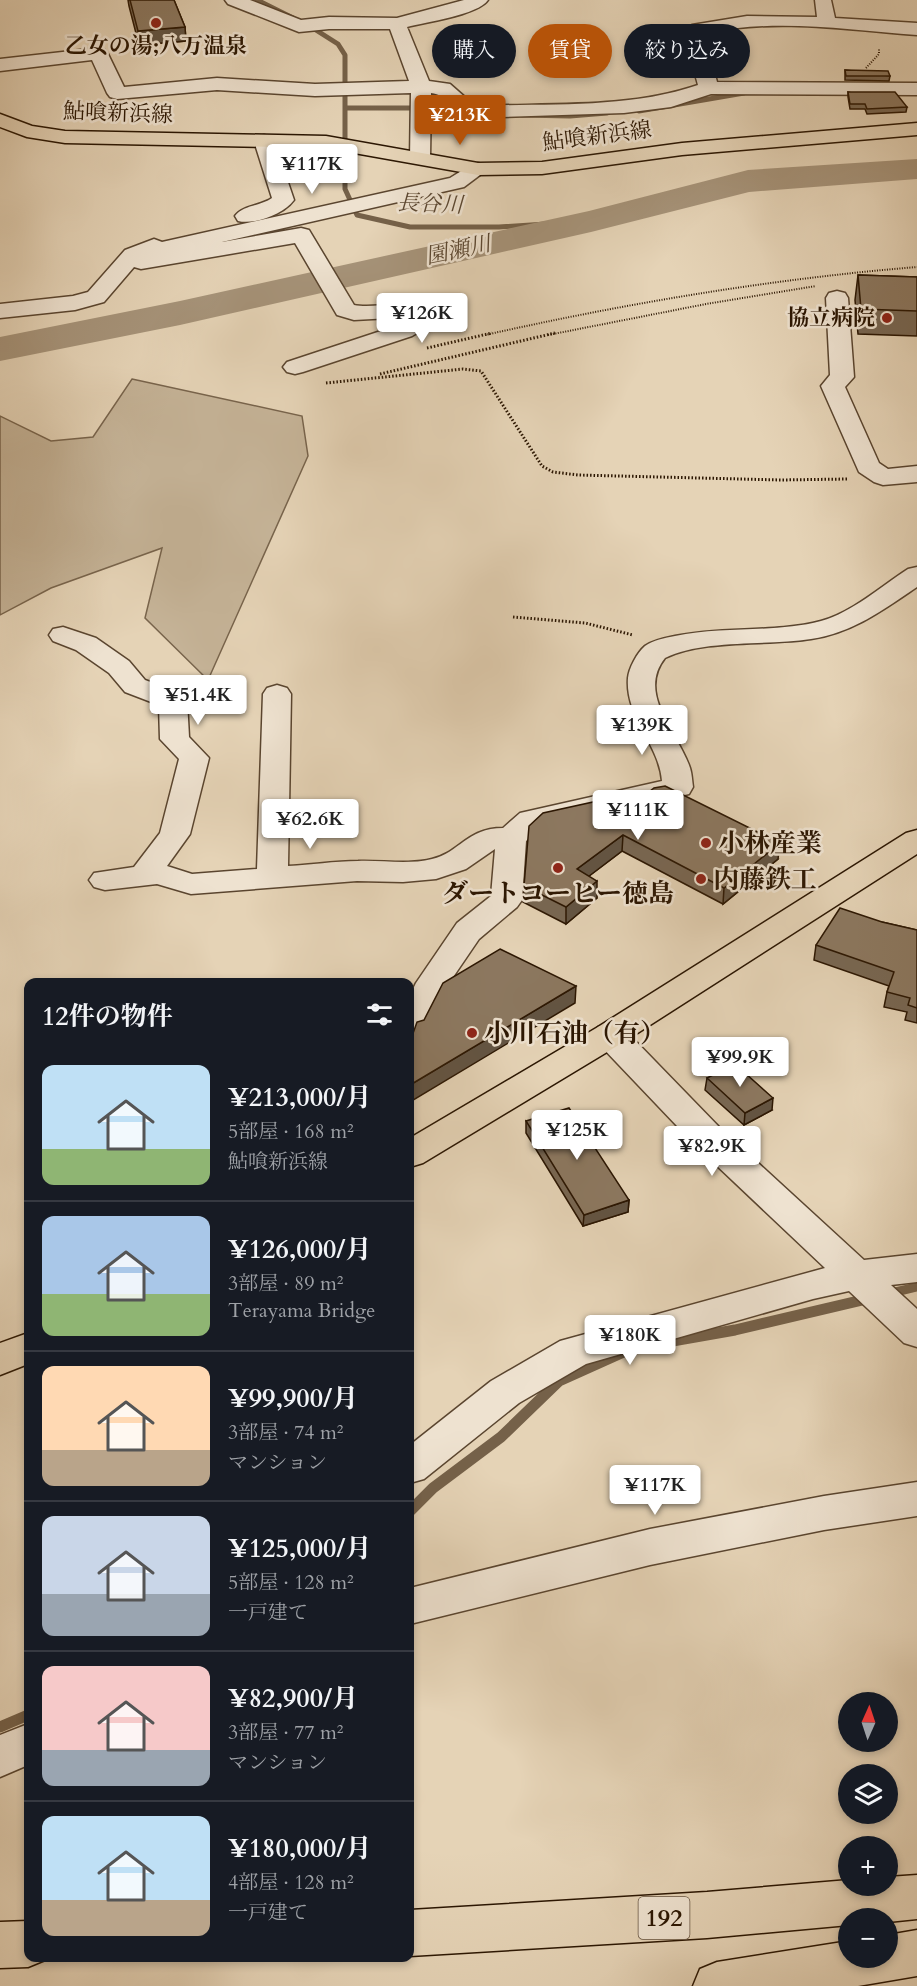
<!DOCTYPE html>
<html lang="ja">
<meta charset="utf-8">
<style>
body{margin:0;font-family:Cardo,"Noto Serif JP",serif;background:#20242c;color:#f1f3f6;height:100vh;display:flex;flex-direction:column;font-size:22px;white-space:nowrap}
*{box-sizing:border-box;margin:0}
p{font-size:20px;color:#9ea1a6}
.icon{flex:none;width:33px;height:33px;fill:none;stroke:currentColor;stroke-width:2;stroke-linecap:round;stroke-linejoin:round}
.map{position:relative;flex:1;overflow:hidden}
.details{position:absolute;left:24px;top:978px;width:390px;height:984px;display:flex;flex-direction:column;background:#171b24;border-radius:12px;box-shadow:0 3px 9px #0003}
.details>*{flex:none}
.banner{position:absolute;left:432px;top:24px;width:394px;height:54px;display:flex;gap:12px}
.needle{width:39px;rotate:3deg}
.controls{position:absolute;left:838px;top:1692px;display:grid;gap:12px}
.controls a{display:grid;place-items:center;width:60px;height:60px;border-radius:50%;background:#171b24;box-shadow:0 3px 9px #0003;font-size:30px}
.price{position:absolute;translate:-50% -51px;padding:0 14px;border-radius:6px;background:#fff;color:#222;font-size:20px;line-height:39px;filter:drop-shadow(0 2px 3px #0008)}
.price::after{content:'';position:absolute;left:50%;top:36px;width:18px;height:14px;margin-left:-9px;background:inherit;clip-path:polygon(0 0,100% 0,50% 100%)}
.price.selected{background:#b45309;color:#fff}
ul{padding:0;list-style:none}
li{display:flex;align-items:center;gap:18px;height:150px;padding:0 18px}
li+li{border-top:2px solid #363941}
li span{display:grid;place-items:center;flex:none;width:168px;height:120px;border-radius:12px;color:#555}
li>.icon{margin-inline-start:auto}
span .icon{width:72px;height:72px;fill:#fffc;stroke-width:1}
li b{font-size:26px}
h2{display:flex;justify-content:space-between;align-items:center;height:72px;padding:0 18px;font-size:26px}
.tag{padding:0 21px;border-radius:27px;background:#171b24;box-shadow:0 3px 9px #0003;font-size:21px;line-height:54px}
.tag.selected{background:#b45309;color:#fff}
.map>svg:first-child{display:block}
.green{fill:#c5b397;stroke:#78644c;stroke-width:1.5}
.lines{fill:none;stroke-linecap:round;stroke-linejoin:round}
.stream-far2{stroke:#756149;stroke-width:5}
.stream-far1{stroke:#756149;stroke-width:9}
.stream{stroke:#756149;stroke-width:11}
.river{fill:#a69379;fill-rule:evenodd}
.minor-casing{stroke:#5a452f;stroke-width:3}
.major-casing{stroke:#2b1602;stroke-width:3}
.highway-casing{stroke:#2b1602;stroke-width:3}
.path-far1{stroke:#2b1602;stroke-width:2;stroke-dasharray:1 1.5;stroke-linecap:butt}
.path{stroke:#2b1602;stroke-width:3;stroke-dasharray:1.5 2;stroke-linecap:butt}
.minor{fill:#eee2d0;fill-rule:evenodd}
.major{fill:#e5d3b6;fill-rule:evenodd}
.highway{fill:#e5d3b6;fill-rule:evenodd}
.wall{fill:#786753;stroke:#2b1602;stroke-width:1.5}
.shaded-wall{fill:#625443;stroke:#2b1602;stroke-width:1.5}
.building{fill:#8c7860;stroke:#2b1602;stroke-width:1.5}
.poi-dot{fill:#8f2418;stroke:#eee2d0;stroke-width:2}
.labels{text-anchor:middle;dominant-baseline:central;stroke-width:5;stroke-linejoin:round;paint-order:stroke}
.far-poi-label{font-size:22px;font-weight:bold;fill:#2b1602;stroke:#eee2d0}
.far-street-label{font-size:22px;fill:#2b1602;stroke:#eee2d0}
.far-water-label{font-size:22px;font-style:italic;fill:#5c4832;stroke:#eee2d0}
.shield{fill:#eee2d0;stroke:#665340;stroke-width:1.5}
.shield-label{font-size:24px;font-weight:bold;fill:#2b1602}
.poi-label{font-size:26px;font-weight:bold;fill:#2b1602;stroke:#eee2d0;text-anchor:start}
</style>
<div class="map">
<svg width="917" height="1986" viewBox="0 0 917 1986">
<rect width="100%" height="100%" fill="#e5d3b6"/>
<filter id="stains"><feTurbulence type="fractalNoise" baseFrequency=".00333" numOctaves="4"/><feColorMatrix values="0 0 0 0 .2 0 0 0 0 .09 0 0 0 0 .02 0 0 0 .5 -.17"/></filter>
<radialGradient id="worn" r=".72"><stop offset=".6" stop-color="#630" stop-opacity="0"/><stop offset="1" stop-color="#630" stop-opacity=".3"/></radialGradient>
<path class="green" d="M 132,379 L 302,416 L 308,456 L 208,680 L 145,618 L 162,548 L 51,588 L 0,615 L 0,416 L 51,441 L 93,437 Z"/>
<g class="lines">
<g class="stream-far2">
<path d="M 257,0 L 293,18"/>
<path d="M 308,25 L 338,44 L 345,55 L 345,189 L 357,215 L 410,227 L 499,227 L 591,221"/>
<path d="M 346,108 L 464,108"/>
<path d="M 639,111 L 744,93"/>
<path d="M 522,115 L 570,116 L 607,113"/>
</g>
<g class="stream-far1">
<path d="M 887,1294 L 917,1287"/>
<path d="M 864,1300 L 871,1298"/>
</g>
<g class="stream">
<path d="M 644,1346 L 735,1330 L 871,1298"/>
<path d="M 410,1511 L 433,1488 L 501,1437 L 559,1381 L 628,1350"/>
<path d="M 0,1727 L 28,1715"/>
</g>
<path class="river" d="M 917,159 L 917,179 L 749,192 L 591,232 L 180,325 L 0,361 L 0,337 L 180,301 L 589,211 L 748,170 Z"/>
<defs>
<g id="minor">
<path d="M 225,0 L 250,0 L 301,20 L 329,17 L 397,18 L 464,0 L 488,0 C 478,15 426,22 407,27 L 429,81 L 450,84 L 475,106 C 549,103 628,109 698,85 C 694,68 682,41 692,25 L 747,16 L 817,17 L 815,0 L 831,0 L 835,18 L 917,23 L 917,35 C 849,30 775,18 708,33 L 707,45 L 717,82 L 917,83 L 917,95 L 711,94 L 671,107 L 624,113 L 470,118 C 454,114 447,94 431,93 L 430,158 L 427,162 L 420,164 L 413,162 L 410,158 L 411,93 L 315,96 L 217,90 L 117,99 L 110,97 L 107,93 L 92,60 L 0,71 L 0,59 L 98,48 L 105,50 L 108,54 L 124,87 L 217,78 L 315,84 L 409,81 L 390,29 L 329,29 L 299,32 L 228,4 Z"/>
<path d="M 264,135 L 271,137 L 274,141 L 294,200 C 284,214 255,225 238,221 L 235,216 C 243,205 261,206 272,198 L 254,141 L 257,137 Z"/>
<path d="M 478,163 L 485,165 L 488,169 L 464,187 L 222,242 L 301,228 L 309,230 L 354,305 C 377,310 411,295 427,319 L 422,330 L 412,336 L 303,372 L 295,374 L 287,372 L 283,367 L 287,362 L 396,326 L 404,321 L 391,318 L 354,320 L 337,315 L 295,243 L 141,269 L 134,267 L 104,302 L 75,310 L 0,318 L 0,304 L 73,296 L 88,292 L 125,250 L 154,239 L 162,242 L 450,178 L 471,165 Z"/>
<path d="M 837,291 L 845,293 L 848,298 L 854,377 L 845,387 L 879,463 L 888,469 L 917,466 L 917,482 L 883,485 L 874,482 L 859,472 L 821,386 L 830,375 L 826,298 L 829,293 Z"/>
<path d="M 917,567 L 917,587 C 883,610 852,633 811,639 C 767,646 703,639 665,658 C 636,694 679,734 690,768 C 692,774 692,781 693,787 L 689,794 L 541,827 L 526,841 L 522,900 L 517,907 L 479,939 L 447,986 L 422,1036 L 410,1039 L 410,995 L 416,983 L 457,923 L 491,896 L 495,849 L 466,869 L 436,879 L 403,882 L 357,881 L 191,894 L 157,884 L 105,890 L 94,887 L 89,880 L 94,873 L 134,867 L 160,833 L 179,759 L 160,739 L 159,705 L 125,692 L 109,673 L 76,650 L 53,641 L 49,635 L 53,629 L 63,627 L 96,638 L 129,661 L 145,680 L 183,694 L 187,700 L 189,737 L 209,758 L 190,834 L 167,866 L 192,874 L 257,869 L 263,694 L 267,688 L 277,685 L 287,688 L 291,694 L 288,866 C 311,865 334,861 358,861 C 382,860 408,865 432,859 C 459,853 467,828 503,828 L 520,813 L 662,781 C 659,744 625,717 628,678 C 629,668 637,653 645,646 C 653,640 665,638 675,636 C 722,626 776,633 821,621 C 853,612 880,587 908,569 Z"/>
<path d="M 610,1023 L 622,1027 L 721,1129 L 864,1260 L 917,1254 L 917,1282 L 891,1285 L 917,1309 L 917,1347 L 904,1343 L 849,1291 L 813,1299 L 586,1364 L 519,1403 L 424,1479 L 410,1483 L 410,1445 L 491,1381 L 560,1341 L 825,1268 L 697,1147 L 598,1043 L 593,1035 L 598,1027 Z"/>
<path d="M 917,1482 L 917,1516 L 824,1530 L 650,1565 L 410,1624 L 410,1588 L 650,1529 L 824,1496 Z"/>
<path d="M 28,1724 L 28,1765 L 0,1777 L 0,1735 Z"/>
</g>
<path id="major" d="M 0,114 L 32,126 L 65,131 L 326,136 L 478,163 L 542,162 L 682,143 L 917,123 L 917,135 L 682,155 L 542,174 L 478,175 L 326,148 L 65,143 L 27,137 L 0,127 Z"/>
<g id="highway">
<path d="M 917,830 L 917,854 L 622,1043 L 423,1163 L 410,1167 L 410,1138 L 598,1027 L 906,833 Z"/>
<path d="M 28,1333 L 28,1364 L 0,1375 L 0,1343 Z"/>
<path d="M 917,1875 L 917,1919 L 888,1922 L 888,1918 L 849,1918 L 849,1925 L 707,1938 L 410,1956 L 410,1910 L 707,1892 L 849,1880 L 849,1886 L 888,1886 L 888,1877 Z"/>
<path d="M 28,1921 L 28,1958 L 46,1958 L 45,1960 L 28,1967 L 0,1968 L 0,1922 Z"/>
<path d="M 917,1930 L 917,1976 L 858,1986 L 693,1986 L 700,1969 L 717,1962 L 849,1941 L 849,1958 L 888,1958 L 888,1935 Z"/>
</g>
</defs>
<use href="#minor" class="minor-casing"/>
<use href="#major" class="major-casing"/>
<use href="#highway" class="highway-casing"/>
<g class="path-far1">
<path d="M 866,68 L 879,54 L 879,48"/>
<path d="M 485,335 C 628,303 771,279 917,267"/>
<path d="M 548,335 L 706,304 L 816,286"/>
</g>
<g class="path">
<path d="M 427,348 L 492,333"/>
<path d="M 380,374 L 555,333"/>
<path d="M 326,383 L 463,369 L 481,371 L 542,466 L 553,472 L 578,475 L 781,480 L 847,479"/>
<path d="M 513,617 L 585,623 L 633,635"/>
</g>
<use href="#minor" class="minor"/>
<use href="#major" class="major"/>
<use href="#highway" class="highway"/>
</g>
<g class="wall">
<path d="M 128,0 L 174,0 L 185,27 L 186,41 L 139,45 L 129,6 Z"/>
<path d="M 845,70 L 890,76 L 889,81 L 845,80 Z"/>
<path d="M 848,92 L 907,107 L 906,112 L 867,114 L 865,109 L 850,109 L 848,97 Z"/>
<path d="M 858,275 L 917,277 L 917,336 L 858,334 L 855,300 Z"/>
<path d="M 626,810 L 778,859 L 723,904 L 622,851 L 589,876 L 597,898 L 566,924 L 523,902 L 524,886 Z"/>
<path d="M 882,922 L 917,930 L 917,1023 L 905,1020 L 907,1012 L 884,1007 L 887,992 L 889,986 L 814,960 L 816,945 Z"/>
<path d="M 707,1078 L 772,1110 L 744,1125 L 705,1090 Z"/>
<path d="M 526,1121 L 629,1200 L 628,1212 L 583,1226 L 526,1133 Z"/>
</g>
<g class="shaded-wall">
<path d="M 185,27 L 186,41 L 139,45 L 138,31 Z"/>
<path d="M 623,835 L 622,851 L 576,886 L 577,869 Z"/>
<path d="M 780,843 L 778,859 L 723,904 L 724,888 Z"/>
<path d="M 597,881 L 597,898 L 566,924 L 566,907 Z"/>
<path d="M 576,986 L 575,1003 L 410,1102 L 410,1085 Z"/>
<path d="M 773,1098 L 772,1110 L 744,1125 L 745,1113 Z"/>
<path d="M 629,1200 L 628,1212 L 583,1226 L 584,1215 Z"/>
</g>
<g class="building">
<path d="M 130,0 L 174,0 L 185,27 L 138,31 Z"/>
<path d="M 845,70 L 888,71 L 890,76 L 846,76 Z"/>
<path d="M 848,92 L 895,92 L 907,107 L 867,109 L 865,104 L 850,104 Z"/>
<path d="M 858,275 L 917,277 L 917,311 L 861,309 Z"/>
<path d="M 665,786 L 780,843 L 724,888 L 623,835 L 577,869 L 597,881 L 566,907 L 524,886 L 529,826 L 543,813 L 625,795 L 626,810 L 654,788 Z"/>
<path d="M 840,908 L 882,922 L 917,930 L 917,1008 L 908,1005 L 910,998 L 887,992 L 894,972 L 816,945 Z"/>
<path d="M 500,949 L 576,986 L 410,1085 L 410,1042 L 417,1022 L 424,1020 L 443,983 Z"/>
<path d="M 735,1064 L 773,1098 L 745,1113 L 707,1078 Z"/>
<path d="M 569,1108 L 629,1200 L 584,1215 L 526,1121 Z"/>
</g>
<g class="poi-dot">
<circle cx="156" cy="23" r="6"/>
<circle cx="887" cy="318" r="6"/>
<circle cx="706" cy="843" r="6"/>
<circle cx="558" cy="868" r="6"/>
<circle cx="701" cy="879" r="6"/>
<circle cx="472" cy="1033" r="6"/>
</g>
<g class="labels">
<g class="far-poi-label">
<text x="156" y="46">乙女の湯;八万温泉</text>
<text x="875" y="318" text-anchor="end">協立病院</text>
</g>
<g class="far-street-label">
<text transform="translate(118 113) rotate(2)">鮎喰新浜線</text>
<text transform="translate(597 136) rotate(-7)">鮎喰新浜線</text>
</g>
<g class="far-water-label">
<text transform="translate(430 204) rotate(2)">長谷川</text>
<text transform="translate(458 250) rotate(-12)">園瀬川</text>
</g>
<rect class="shield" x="638.5" y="1897" width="51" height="42" rx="4.5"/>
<g class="shield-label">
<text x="664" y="1918">192</text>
</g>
<g class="poi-label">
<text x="718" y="843">小林産業</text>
<text x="713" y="879">内藤鉄工</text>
<text x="558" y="893" text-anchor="middle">ダートコーヒー徳島</text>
<text x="484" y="1033">小川石油（有）</text>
</g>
</g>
<rect width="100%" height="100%" filter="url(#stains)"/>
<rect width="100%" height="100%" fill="url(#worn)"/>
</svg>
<div class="controls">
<a><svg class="needle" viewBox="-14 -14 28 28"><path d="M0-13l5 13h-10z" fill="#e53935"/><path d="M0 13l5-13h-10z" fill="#9ea1a6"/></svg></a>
<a><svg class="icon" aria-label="layers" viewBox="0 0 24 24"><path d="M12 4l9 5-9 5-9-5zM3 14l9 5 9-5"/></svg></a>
<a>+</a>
<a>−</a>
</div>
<b class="price selected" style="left:460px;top:146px">¥213K</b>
<b class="price" style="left:312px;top:195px">¥117K</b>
<b class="price" style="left:422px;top:344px">¥126K</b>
<b class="price" style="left:198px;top:726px">¥51.4K</b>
<b class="price" style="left:642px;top:756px">¥139K</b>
<b class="price" style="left:638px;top:841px">¥111K</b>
<b class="price" style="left:310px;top:850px">¥62.6K</b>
<b class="price" style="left:740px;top:1088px">¥99.9K</b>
<b class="price" style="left:577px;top:1161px">¥125K</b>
<b class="price" style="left:712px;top:1177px">¥82.9K</b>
<b class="price" style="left:630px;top:1366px">¥180K</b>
<b class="price" style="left:655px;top:1516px">¥117K</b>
<div class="banner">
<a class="tag">購入</a>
<a class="tag selected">賃貸</a>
<a class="tag">絞り込み</a>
</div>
<section class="details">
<h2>12件の物件<svg class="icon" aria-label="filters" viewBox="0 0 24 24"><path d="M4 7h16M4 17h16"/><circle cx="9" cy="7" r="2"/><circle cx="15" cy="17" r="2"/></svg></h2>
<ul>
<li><span style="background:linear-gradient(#bfe0f5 70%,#8fb573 0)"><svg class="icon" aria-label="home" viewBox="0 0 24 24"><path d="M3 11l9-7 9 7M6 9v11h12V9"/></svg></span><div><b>¥213,000/月</b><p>5部屋 · 168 m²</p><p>鮎喰新浜線</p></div></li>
<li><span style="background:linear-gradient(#a9c7e8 65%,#8fb573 0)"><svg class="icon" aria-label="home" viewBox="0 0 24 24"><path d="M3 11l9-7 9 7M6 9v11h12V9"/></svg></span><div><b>¥126,000/月</b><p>3部屋 · 89 m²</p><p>Terayama Bridge</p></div></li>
<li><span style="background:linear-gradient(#ffd9b3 70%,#b9a48a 0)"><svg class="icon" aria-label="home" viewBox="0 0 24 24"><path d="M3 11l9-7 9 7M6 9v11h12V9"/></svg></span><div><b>¥99,900/月</b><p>3部屋 · 74 m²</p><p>マンション</p></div></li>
<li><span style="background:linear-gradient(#c9d6e8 65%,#9aa5b1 0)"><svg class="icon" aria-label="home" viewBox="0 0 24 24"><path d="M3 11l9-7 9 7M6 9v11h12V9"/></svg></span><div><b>¥125,000/月</b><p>5部屋 · 128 m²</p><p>一戸建て</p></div></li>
<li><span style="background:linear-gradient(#f6c9c9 70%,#9aa5b1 0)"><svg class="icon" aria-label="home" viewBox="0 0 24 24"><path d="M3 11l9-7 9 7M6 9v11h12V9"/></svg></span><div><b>¥82,900/月</b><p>3部屋 · 77 m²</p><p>マンション</p></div></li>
<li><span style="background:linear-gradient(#bfe0f5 70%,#b9a48a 0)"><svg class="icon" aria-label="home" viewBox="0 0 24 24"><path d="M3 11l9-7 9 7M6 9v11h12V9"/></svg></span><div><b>¥180,000/月</b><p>4部屋 · 128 m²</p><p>一戸建て</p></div></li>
</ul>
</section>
</div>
